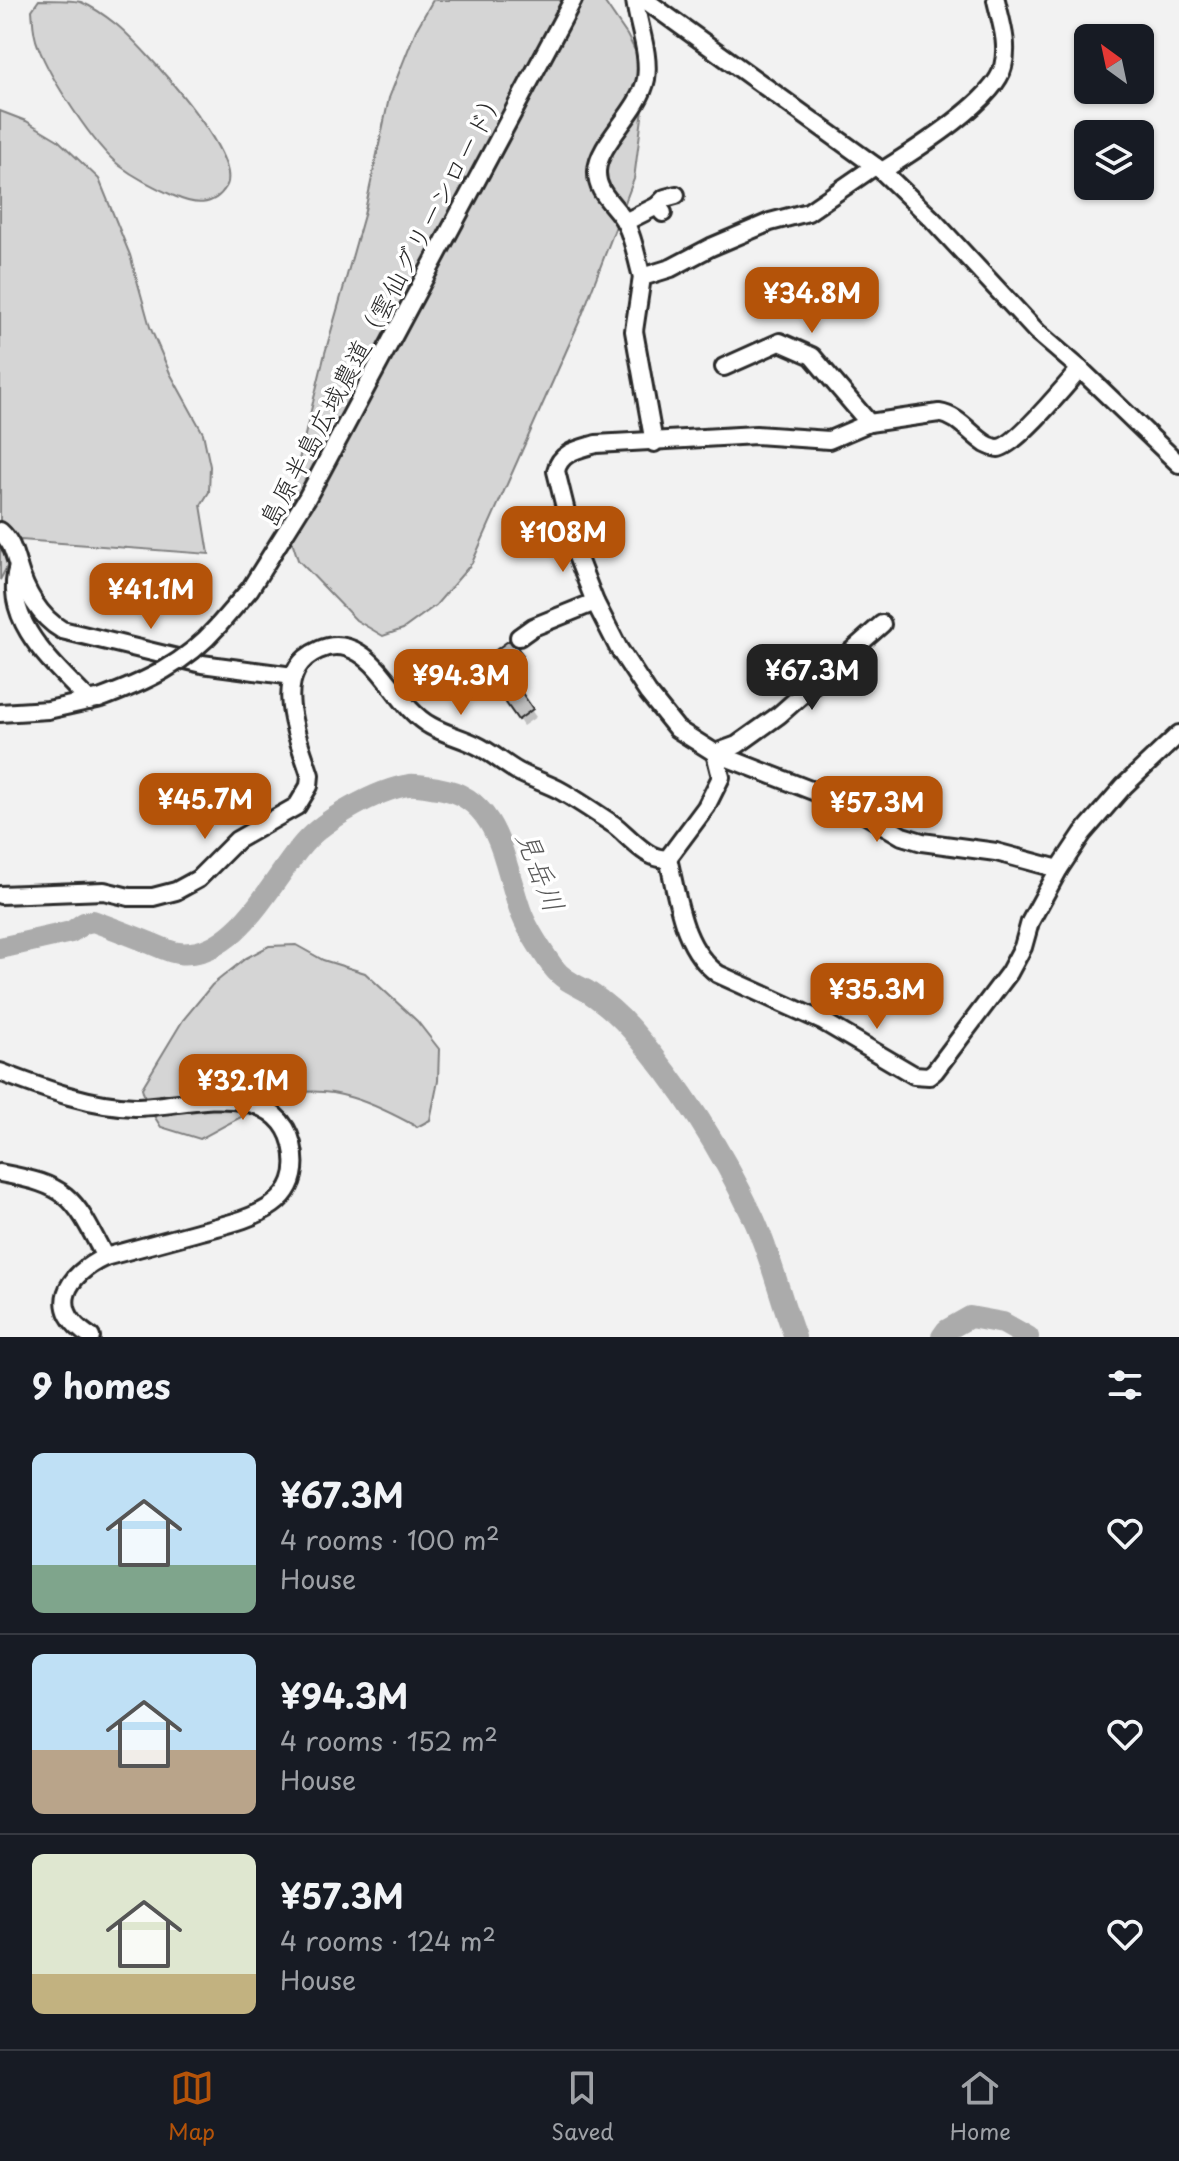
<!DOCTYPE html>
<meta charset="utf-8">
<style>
body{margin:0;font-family:"Playpen Sans","Klee One",sans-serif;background:#20242c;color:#f1f3f6;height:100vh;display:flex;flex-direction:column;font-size:30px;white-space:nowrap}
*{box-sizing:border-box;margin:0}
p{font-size:26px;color:#9ea1a6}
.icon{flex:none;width:44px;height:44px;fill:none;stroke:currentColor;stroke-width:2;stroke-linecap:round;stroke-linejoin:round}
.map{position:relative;height:1337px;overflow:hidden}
.drawer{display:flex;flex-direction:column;background:#171b24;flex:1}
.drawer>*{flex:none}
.needle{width:52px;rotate:327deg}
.buttons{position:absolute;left:1074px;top:24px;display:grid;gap:16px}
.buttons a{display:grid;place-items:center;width:80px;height:80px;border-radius:12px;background:#171b24;box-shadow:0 2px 6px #0004;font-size:40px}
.price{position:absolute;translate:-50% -68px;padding:0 18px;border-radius:16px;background:#b45309;color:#fff;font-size:26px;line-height:52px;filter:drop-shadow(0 2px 4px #0008)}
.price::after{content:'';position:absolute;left:50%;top:48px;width:24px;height:18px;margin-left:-12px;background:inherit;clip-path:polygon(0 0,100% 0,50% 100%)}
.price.selected{background:#222;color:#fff}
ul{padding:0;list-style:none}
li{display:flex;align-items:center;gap:24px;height:200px;padding:0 32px}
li+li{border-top:2px solid #363941}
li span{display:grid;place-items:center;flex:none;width:224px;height:160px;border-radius:12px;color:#555}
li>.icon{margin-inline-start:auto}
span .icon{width:96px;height:96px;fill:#fffc;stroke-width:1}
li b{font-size:34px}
h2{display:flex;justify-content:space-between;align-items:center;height:96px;padding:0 32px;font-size:34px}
.tab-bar{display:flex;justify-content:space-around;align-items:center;height:112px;border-top:2px solid #363941;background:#171b24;font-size:22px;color:#9ea1a6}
.tab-bar a{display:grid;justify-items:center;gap:4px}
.tab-bar .selected{color:#b45309}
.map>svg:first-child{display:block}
.green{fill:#d5d5d5;stroke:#808080;stroke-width:2}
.shadow{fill:#0003}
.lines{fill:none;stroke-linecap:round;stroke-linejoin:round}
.river{stroke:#ababab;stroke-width:22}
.building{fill:#c1c1c1;stroke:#2b2b2b;stroke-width:2}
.minor-casing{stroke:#2b2b2b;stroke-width:22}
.minor{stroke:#fff;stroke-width:16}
.minor-bridge-casing{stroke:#2b2b2b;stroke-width:22;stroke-linecap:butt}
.minor-bridge{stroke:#fff;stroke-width:16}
.labels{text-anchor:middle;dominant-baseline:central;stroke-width:7;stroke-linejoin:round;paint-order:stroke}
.street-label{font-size:26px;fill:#2b2b2b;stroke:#fff}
.water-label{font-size:28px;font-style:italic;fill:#585858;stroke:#fff}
</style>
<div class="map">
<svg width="1179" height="1337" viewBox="0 0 1179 1337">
<rect width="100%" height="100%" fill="#f2f2f2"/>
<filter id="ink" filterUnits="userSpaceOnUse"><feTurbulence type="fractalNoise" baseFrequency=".0125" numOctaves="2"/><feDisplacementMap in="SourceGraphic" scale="16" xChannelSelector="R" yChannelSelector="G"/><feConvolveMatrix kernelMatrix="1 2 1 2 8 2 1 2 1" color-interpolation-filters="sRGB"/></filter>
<g filter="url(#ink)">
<g class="green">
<path d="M 39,0 C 51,0 71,0 81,2 C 93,7 107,17 117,25 C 142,46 245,157 226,187 C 213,208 194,205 174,196 C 156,188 136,178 120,166 C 94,146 50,78 38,46 C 33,35 33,22 32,10 Z"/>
<path d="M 433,0 L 603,0 L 627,35 L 640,60 L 645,94 L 634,179 L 580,320 L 472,563 L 436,605 L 403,629 L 383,636 L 356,620 L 298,560 L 287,525 L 296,472 L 325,353 L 364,215 L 389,98 L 416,30 Z"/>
<path d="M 0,111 L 26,121 L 58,140 L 99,179 L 130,255 L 150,327 L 170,373 L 203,433 L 210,466 L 209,492 L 201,505 L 209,554 L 21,540 L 0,580 Z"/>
<path d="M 296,945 L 323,960 L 365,973 L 417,1021 L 439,1049 L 438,1081 L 430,1120 L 417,1127 C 379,1106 327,1080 283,1097 C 254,1108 227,1125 200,1139 L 161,1127 L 147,1105 L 142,1088 L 183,1020 L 212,985 L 246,958 L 269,946 Z"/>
</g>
<path class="shadow" d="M 521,656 L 525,663 L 507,675 L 536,717 L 523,726 L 485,670 Z"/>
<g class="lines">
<g class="river">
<path d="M 0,948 L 71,932 L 84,923 L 93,921 C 112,928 131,935 150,943 C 158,946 169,952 178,953 C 236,960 272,879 304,843 C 325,819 377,790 409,785 C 418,784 429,787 438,788 C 502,798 503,866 522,915 C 530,934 541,950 553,967 C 562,979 574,984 587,991 C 604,1002 619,1015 632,1030 C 681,1086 722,1151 753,1217 C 771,1256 780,1297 795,1337"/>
<path d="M 942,1337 L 947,1330 L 970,1317 L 1003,1323 L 1028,1337"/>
</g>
</g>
<path class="building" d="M 511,639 L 523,655 L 505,668 L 533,709 L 518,720 L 478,663 Z"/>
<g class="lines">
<defs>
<g id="minor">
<path d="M 635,0 C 638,26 650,53 646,79 C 640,111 598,143 597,171 C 596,195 617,205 626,224 C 634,240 637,260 642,277"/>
<path d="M 645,0 L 882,171 L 932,219 L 1037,332 L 1080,369 L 1179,464"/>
<path d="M 882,171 C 912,152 995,101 1003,67 C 1009,44 1001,22 996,0"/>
<path d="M 657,206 L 665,198 L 676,195"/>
<path d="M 625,222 L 657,206 L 663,213"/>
<path d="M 724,367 L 780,342 L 812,356 L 869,423"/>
<path d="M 654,443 L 634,331 L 642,277 L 671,268 L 711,247 L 770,222 L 808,212 L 875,166"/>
<path d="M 0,531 C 12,542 13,551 18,566 C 25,590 39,617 62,630 L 202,664 L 293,676"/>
<path d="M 18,566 C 1,621 55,665 89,701"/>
<path d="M 218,626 L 250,589 L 307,498 L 573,0"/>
<path d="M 519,637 L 533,627 L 595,602"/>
<path d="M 0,713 L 48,710 L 97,699"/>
<path d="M 715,753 L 737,745 L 779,715 L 882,624"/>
<path d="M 668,858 C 678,899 682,948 718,974 L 824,1022 L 914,1075 L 929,1076 L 935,1071 L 1009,973 L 1023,947 L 1030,922 L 1059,869 L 1083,833 L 1124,786 L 1179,734"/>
<path d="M 668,858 L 706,807 L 721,777 L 715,753"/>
<path d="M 1059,869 L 996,852 L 922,842 L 902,836 L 849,805 L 715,753 L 677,729 L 648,693 L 619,649 L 595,602 L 577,556 L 556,471 C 560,452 579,449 596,444 L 756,435 L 829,440 L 869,423 L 939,413 C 959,416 969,433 986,444 C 988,445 995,448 998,448 C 1015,447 1067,384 1080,369"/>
<path d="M 0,895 L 104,891 L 129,897 L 153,897 L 176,891 L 198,879 L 237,840 L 297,806 L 309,786 L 310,775 C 298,737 268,672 319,650 C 332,644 346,645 359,653 C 388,671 400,709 431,726 C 445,734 462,738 476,745 C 491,752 503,763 517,771 C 531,779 547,783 561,791 C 579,801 596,813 613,824 C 628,835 648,862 668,858"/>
<path d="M 0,1072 C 43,1088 88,1106 135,1107 C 171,1107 210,1094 245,1102 C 268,1107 286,1120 292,1144 C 308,1211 241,1220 194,1233 C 164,1241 135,1249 105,1257 C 66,1275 46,1309 91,1337"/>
<path d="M 0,1173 C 70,1186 73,1196 105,1257"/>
</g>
</defs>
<use href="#minor" class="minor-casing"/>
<use href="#minor" class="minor"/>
<defs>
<path id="minor-bridge" d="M 99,699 C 145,682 185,664 218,626"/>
</defs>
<use href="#minor-bridge" class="minor-bridge-casing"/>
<use href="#minor-bridge" class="minor-bridge"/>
</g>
</g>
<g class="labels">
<g class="street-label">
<text transform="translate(381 307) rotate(-62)">島原半島広域農道（雲仙グリーンロード）</text>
</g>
<g class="water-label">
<text transform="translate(542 871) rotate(69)">見岳川</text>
</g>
</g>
</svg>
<div class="buttons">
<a><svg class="needle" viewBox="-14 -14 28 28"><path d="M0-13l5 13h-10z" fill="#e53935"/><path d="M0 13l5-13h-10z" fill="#9ea1a6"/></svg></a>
<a><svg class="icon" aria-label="layers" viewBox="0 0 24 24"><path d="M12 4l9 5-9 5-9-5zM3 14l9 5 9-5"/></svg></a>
</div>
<b class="price" style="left:812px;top:335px">¥34.8M</b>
<b class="price" style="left:563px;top:574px">¥108M</b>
<b class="price" style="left:151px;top:631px">¥41.1M</b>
<b class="price selected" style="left:812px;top:712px">¥67.3M</b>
<b class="price" style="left:461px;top:717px">¥94.3M</b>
<b class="price" style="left:205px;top:841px">¥45.7M</b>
<b class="price" style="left:877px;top:844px">¥57.3M</b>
<b class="price" style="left:877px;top:1031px">¥35.3M</b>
<b class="price" style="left:243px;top:1122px">¥32.1M</b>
</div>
<section class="drawer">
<h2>9 homes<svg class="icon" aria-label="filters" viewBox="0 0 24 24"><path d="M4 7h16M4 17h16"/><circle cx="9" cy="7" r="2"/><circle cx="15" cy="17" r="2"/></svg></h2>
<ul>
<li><span style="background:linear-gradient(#bfe0f5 70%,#7fa58c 0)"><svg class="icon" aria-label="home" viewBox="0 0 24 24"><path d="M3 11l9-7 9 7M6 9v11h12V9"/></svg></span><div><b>¥67.3M</b><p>4 rooms · 100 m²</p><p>House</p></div><svg class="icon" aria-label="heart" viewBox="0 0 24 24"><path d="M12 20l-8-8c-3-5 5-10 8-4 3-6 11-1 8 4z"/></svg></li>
<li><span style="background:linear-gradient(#bfe0f5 60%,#b9a48a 0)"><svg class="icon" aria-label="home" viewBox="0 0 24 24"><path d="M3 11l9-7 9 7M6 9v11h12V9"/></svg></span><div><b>¥94.3M</b><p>4 rooms · 152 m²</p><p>House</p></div><svg class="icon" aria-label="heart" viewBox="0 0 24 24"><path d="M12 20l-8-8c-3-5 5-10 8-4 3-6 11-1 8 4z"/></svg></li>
<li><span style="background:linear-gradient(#dfe7d0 75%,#c2b280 0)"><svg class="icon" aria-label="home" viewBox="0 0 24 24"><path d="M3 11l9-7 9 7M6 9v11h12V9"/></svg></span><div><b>¥57.3M</b><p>4 rooms · 124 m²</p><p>House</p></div><svg class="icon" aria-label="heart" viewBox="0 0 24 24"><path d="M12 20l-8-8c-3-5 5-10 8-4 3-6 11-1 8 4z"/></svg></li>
</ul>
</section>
<nav class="tab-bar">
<a class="selected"><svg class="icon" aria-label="map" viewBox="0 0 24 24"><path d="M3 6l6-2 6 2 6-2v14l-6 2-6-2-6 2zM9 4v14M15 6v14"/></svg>Map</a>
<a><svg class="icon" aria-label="saved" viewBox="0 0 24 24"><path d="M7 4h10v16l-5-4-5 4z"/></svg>Saved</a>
<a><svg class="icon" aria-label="home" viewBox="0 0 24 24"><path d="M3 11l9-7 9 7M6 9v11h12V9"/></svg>Home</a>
</nav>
